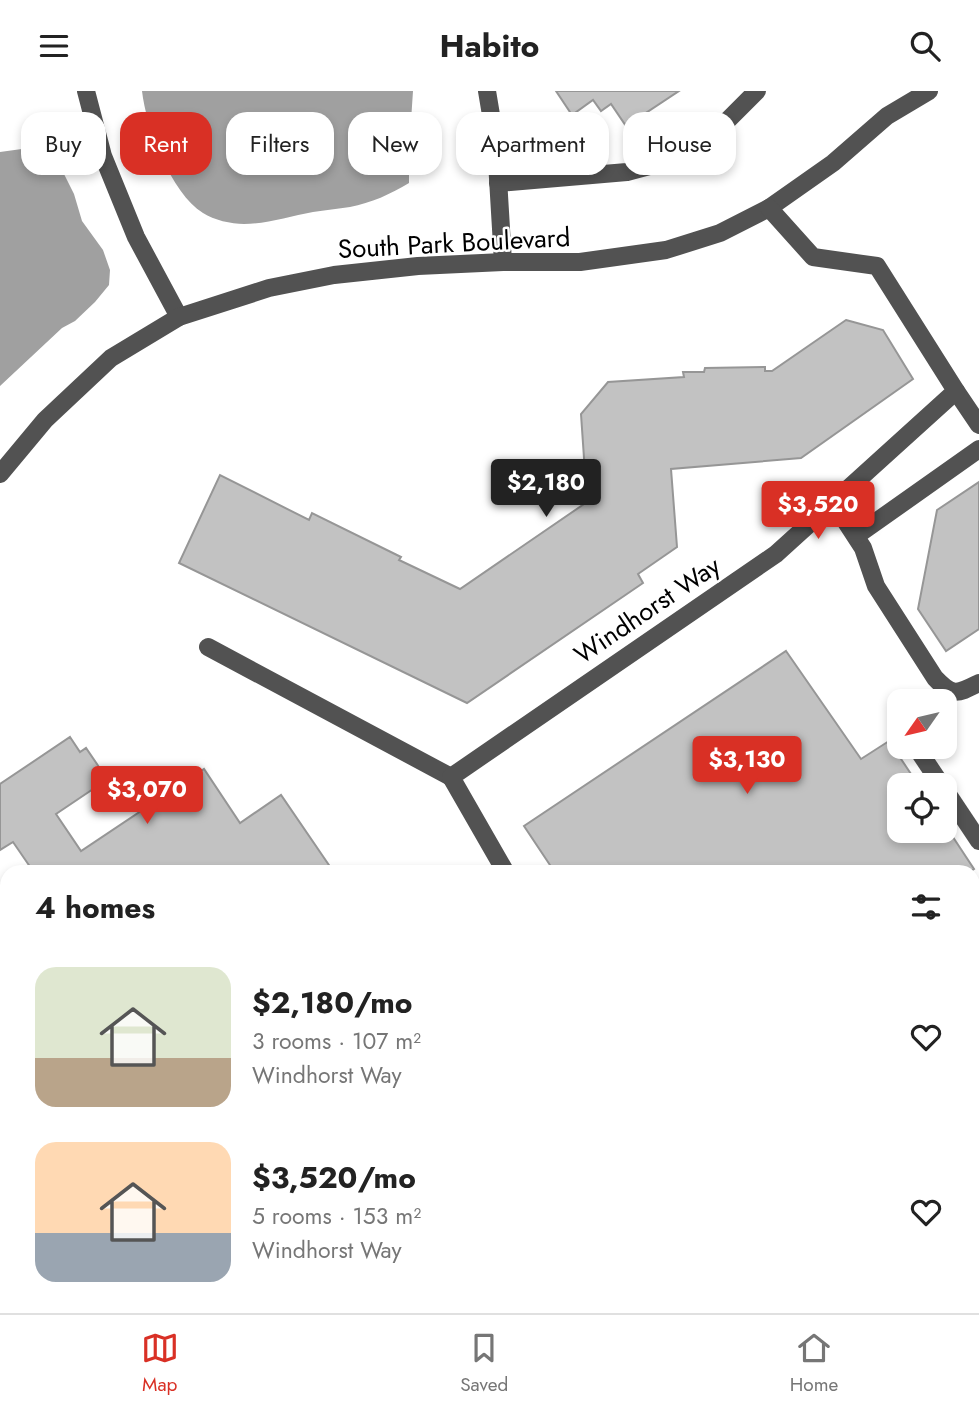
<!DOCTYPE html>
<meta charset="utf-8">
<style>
body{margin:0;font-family:Jost,sans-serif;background:#f2f2f2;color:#222;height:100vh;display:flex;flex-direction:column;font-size:26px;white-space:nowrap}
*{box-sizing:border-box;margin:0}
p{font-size:23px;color:#767676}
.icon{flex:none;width:38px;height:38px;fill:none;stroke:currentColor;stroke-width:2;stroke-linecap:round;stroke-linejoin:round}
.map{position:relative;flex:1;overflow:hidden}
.panel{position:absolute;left:0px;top:774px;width:980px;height:450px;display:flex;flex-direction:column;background:#fff;border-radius:21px 21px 0 0;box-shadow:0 4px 10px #0003}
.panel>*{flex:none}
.guide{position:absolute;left:21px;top:21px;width:938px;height:63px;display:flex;gap:14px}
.needle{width:46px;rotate:236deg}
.buttons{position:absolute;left:887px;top:598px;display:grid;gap:14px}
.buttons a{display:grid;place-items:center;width:70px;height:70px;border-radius:14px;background:#fff;box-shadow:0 4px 10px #0003;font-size:35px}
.price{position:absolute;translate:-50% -60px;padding:0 16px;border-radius:7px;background:#d93025;color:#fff;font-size:23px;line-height:46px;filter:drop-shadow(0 2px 4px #0008)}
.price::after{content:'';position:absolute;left:50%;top:42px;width:21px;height:16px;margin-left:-10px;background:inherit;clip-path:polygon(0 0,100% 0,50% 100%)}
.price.selected{background:#222;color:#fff}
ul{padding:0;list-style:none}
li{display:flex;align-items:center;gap:21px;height:175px;padding:0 35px}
li span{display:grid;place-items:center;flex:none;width:196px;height:140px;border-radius:21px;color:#555}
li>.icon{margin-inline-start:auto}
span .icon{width:84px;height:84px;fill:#fffc;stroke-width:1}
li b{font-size:30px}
h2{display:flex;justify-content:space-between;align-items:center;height:84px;padding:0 35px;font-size:30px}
.pill{padding:0 24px;border-radius:21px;background:#fff;box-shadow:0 4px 10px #0003;font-size:24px;line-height:63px}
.pill.selected{background:#d93025;color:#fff}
header{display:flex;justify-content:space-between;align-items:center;height:91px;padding:0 35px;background:#fff;font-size:32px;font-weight:700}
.tab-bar{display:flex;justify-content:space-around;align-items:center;height:98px;border-top:2px solid #e0e0e0;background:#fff;font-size:19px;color:#767676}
.tab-bar a{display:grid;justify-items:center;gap:4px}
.tab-bar .selected{color:#d93025}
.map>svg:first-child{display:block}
.water{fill:#a0a0a0}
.building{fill:#c2c2c2;stroke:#969696;stroke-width:2}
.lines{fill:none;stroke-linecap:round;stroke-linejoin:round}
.minor{stroke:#525252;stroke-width:18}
.labels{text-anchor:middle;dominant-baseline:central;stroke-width:5;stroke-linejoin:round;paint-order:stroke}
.street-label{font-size:26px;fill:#000;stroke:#fff}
</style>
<header><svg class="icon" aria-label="menu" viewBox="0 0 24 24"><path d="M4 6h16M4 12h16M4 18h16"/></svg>Habito<svg class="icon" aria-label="search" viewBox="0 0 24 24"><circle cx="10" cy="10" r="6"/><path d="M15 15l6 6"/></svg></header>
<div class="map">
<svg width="979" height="1222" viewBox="0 0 979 1222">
<rect width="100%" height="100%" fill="#fff"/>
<g class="water">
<path d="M 142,0 L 413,0 L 409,60 L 409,92 C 391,103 371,112 350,116 C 338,118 325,119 313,121 C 290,125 267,133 244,133 C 231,133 214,129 203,122 C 171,102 146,36 142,0 Z"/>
<path d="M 29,57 L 44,61 L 59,73 L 74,103 L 82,130 L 103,159 L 110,179 L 109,194 L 95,211 L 75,230 L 62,237 L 0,295 L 0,61 Z"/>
</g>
<g class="building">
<path d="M 556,0 L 679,0 L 626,35 L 611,13 L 601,20 L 593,9 L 572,24 Z"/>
<path d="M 846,229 L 883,239 L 913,288 L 801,367 L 671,378 L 677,456 L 638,483 L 643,492 L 467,612 L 179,472 L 220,384 L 309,429 L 312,422 L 401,466 L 399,469 L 460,498 L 587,411 L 581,323 L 608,291 L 684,286 L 683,281 L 704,281 L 705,277 L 765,276 L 765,280 L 772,280 Z"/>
<path d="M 979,391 L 979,538 L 946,560 L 918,518 L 937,419 Z"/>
<path d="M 786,560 L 861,668 L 889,650 L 919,695 L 900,695 L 900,740 L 945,740 L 945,734 L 974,778 L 971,780 L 554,780 L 524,735 Z"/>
<path d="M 70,646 L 80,661 L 86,657 L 99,676 L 93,679 L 102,692 L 56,723 L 81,760 L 204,678 L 240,732 L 281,704 L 333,780 L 33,780 L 13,751 L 0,759 L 0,693 Z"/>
<path d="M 7,816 L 7,935 L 0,925 L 0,820 Z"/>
<path d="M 973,830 L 979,838 L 979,911 L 973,915 Z"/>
<path d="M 340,1216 L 494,1216 L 498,1222 L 331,1222 Z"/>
</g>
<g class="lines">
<g class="minor">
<path d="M 86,0 L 103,65 L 136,146 L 179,226"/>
<path d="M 487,0 L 496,54 L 503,171"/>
<path d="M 498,92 L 627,81 L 668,70 L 708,49 L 757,0"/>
<path d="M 956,300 L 979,334"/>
<path d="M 0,383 L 45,329 L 111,267 L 179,226 L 269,197 L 334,184 L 418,175 L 503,171 L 580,171 L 666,159 L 720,142 L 769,117 L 833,72 L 887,25 L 929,0"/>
<path d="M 833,411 L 863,457 L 876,495 L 935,587 C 953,606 957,603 979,592"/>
<path d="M 856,445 L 979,358"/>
<path d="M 208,556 L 451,686"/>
<path d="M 916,656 L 942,695"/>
<path d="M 945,699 L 979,750"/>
<path d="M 505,780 L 451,686 L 776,463 L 956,300 L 877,175 L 813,166 L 769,117"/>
<path d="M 0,1158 L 7,1154"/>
<path d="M 275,1216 L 276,1218"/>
<path d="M 640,1216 L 644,1222"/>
<path d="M 720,1216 L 724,1222"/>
<path d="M 797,1216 L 801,1222"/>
</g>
</g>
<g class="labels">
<g class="street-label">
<text transform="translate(454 152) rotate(-3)">South Park Boulevard</text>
<text transform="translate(647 519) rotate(-34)">Windhorst Way</text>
</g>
</g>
</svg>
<div class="buttons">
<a><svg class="needle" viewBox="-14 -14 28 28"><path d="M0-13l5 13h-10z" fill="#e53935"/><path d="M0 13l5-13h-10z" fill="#767676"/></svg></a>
<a><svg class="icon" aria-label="locate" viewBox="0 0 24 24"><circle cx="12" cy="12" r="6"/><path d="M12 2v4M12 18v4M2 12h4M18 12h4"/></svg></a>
</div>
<b class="price selected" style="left:546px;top:428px">$2,180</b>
<b class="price" style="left:818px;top:450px">$3,520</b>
<b class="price" style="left:747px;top:705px">$3,130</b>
<b class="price" style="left:147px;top:735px">$3,070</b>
<div class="guide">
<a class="pill">Buy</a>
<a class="pill selected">Rent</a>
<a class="pill">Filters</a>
<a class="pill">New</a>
<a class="pill">Apartment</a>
<a class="pill">House</a>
</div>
<section class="panel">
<h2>4 homes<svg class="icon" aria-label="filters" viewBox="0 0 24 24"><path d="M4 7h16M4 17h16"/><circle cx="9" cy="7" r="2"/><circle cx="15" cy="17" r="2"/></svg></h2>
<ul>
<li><span style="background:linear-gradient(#dfe7d0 65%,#b9a48a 0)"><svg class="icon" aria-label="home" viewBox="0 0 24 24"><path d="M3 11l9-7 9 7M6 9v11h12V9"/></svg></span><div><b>$2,180/mo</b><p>3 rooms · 107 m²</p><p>Windhorst Way</p></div><svg class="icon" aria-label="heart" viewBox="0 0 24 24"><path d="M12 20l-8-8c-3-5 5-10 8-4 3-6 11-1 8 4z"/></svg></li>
<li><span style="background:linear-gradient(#ffd9b3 65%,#9aa5b1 0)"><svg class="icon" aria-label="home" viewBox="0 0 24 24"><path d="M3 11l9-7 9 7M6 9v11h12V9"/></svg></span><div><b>$3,520/mo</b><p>5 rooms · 153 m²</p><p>Windhorst Way</p></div><svg class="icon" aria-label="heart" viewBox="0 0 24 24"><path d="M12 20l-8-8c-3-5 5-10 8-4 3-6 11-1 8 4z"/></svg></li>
</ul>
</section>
</div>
<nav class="tab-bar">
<a class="selected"><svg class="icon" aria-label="map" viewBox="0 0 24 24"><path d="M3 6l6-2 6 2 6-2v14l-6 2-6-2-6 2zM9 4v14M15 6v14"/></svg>Map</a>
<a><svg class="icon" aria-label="saved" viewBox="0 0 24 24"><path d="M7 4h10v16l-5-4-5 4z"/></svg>Saved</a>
<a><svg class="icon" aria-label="home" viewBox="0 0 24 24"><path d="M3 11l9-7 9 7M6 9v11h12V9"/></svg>Home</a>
</nav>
